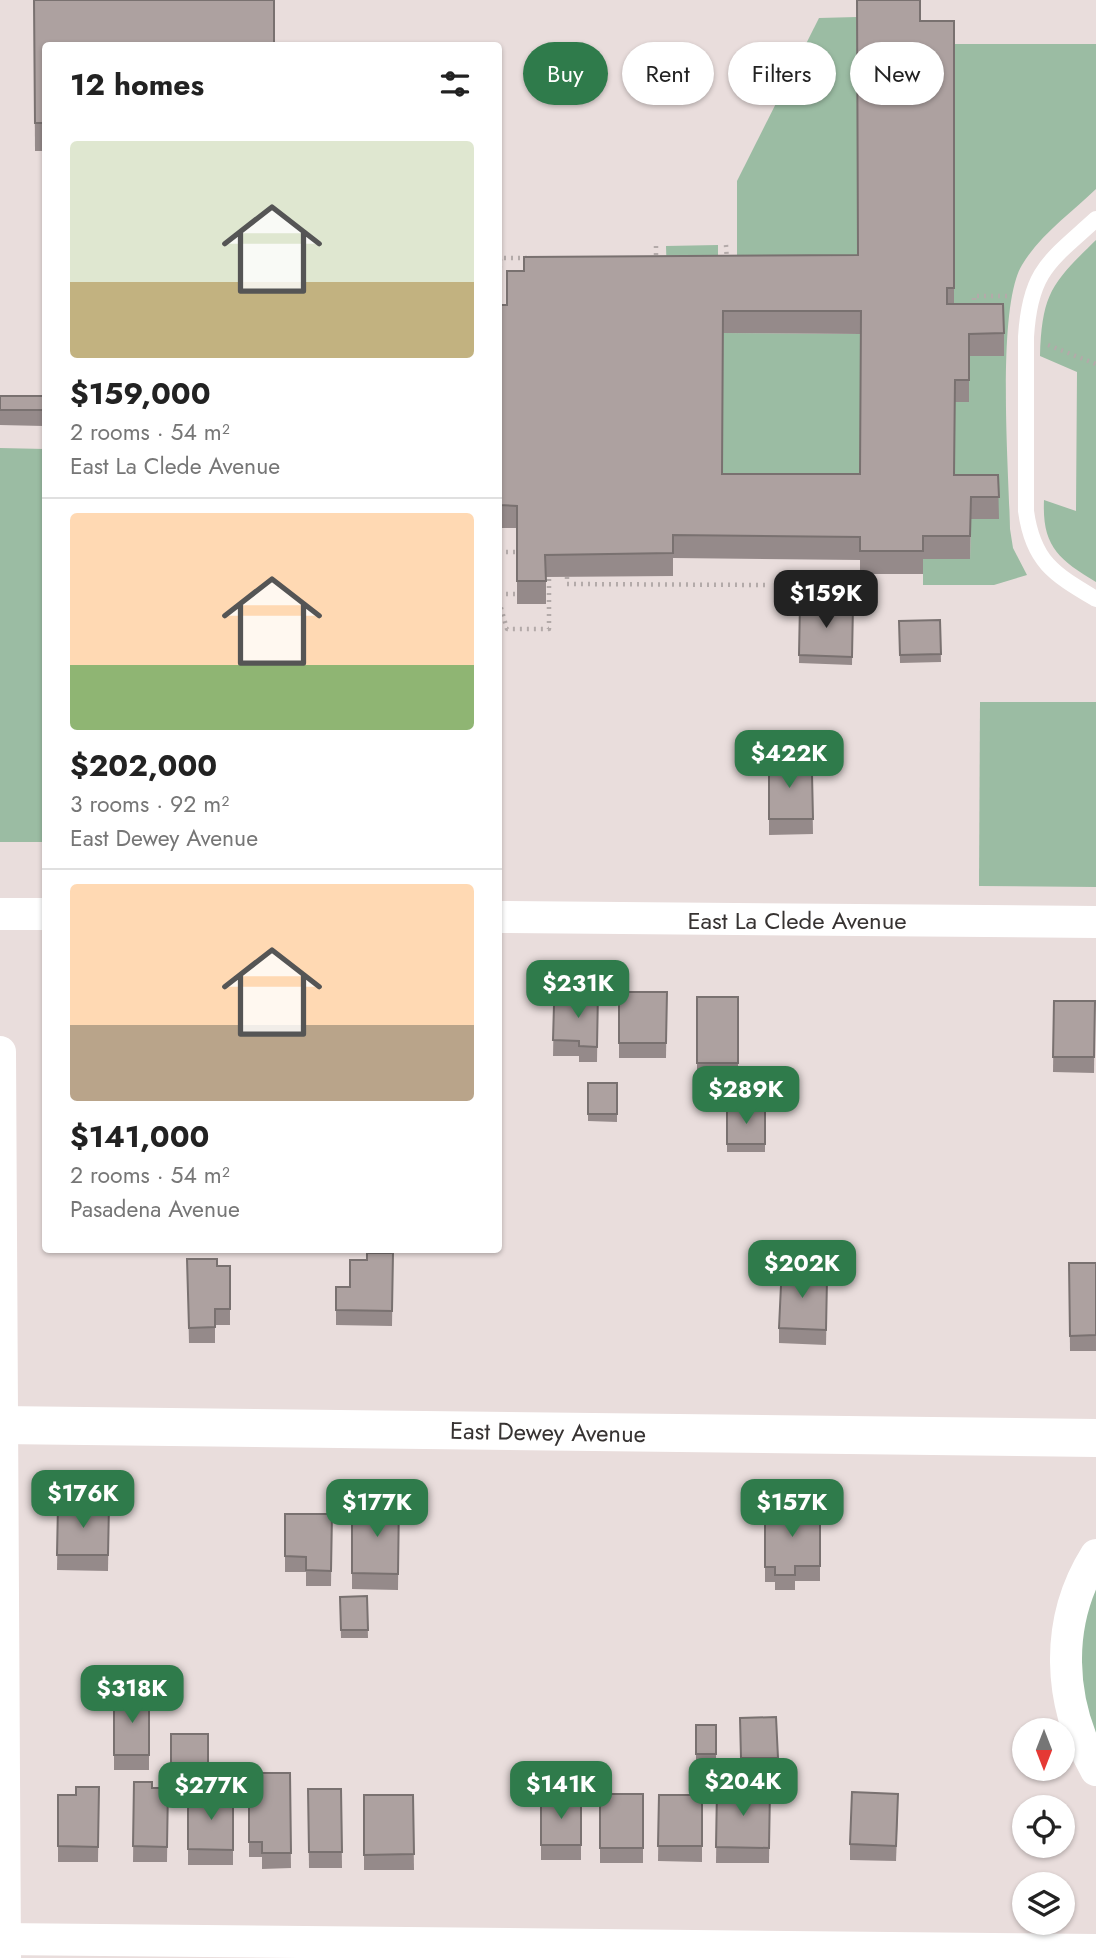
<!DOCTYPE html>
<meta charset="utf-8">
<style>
body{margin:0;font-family:Jost,sans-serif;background:#f2f2f2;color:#222;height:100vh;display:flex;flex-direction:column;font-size:26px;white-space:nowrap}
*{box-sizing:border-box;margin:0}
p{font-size:23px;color:#767676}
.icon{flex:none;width:38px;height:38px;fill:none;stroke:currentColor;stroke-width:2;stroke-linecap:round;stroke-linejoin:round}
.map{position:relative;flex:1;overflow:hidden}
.details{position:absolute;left:42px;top:42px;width:460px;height:1211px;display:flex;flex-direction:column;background:#fff;border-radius:7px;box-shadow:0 2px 5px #0004}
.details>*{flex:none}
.banner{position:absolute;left:523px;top:42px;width:467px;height:63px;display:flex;gap:14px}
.needle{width:46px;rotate:180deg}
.tools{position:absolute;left:1012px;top:1718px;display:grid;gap:14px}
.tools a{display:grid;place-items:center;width:63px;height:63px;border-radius:50%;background:#fff;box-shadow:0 2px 5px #0004;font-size:35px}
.price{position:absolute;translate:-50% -60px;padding:0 16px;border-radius:14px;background:#2f7b4b;color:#fff;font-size:23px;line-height:46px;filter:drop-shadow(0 2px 4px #0008)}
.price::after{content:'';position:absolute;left:50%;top:42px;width:21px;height:16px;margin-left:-10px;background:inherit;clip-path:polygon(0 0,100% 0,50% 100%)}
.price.current{background:#222;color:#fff}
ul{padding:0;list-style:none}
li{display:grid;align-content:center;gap:14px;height:371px;padding:0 28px}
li+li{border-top:2px solid #e0e0e0}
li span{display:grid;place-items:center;height:217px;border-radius:7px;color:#555}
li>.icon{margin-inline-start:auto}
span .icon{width:126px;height:126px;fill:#fffc;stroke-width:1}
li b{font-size:30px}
h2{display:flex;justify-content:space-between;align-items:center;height:84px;padding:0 28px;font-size:30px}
.pill{padding:0 24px;border-radius:32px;background:#fff;box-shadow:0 2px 5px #0004;font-size:24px;line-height:63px}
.pill.current{background:#2f7b4b;color:#fff}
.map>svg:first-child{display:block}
.green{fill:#9bbca3}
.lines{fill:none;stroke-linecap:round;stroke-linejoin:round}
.path{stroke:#b3aaa9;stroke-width:4.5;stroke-dasharray:2 5;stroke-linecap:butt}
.lane{stroke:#fff;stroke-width:16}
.street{stroke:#fff;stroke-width:32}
.secondary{stroke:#fff;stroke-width:38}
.wall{fill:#958a8a;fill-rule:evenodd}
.building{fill:#ada1a0;stroke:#797170;stroke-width:2;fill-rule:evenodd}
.labels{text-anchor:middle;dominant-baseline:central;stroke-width:5;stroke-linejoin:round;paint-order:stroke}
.street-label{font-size:24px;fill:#373332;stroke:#fff}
</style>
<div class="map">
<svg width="1096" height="1958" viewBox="0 0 1096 1958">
<rect width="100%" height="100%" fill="#e9dddc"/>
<g class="green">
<path d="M 857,17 L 858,278 L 737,278 L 737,181 L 819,18 Z"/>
<path d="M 954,44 L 1096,44 L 1096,189 C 1072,212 1039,236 1022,265 C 996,308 1009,472 1010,529 L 1013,548 L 1027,575 L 994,585 L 923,585 L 923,559 L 970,559 L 971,519 L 999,519 L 954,497 L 955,402 L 969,402 L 969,356 L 947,327 Z"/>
<path d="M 1096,240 L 1096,582 C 1058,559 1042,546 1044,500 L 1076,511 L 1077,372 L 1040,356 C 1042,293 1052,283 1096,240 Z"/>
<path d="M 718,245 L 718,278 L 667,279 L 666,246 Z"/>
<path d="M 723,333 L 861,334 L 860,497 L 722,496 Z"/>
<path d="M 0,448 L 45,449 L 45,842 L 0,842 Z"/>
<path d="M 980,702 L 1096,702 L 1096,887 L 979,886 Z"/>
<path d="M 1096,1555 L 1096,1770 L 1071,1611 Z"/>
</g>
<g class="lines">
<g class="path">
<path d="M 726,245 L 727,262"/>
<path d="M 656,246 L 656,260"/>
<path d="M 974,307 L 974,296 L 1010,296"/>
<path d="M 499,310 L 500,258 L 527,258"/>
<path d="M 1048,345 L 1096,364"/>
<path d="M 499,552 L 517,552"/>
<path d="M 567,577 L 567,584 L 766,585"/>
<path d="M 499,594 L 517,594"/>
<path d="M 499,601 L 507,629 L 549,629 L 549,577"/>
</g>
<path class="lane" d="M 1096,219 C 1050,261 1030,270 1026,337 L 1026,511 C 1033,562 1054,574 1096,599"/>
<g class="street">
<path d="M 0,914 L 46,914"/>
<path d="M 499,917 L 1096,922"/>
<path d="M 0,1052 L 5,1958"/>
<path d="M 1096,1555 C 1054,1622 1058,1702 1096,1770"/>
<path d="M 0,1939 L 1096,1950"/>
</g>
<path class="secondary" d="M 0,1425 L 1096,1438"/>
</g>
<g class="wall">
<path d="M 34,0 L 46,46 L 46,151 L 35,151 Z"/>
<path d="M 920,21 L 954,21 L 954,304 L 1004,333 L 1004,356 L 969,356 L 969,402 L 955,402 L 955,475 L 998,475 L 999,519 L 971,519 L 970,559 L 923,559 L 923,574 L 860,574 L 860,560 L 673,558 L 673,576 L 546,577 L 546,604 L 517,604 L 517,528 L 499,528 L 499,305 L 507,305 L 524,271 L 858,255 ZM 723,333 L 861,334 L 860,474 L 722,474 Z"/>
<path d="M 0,396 L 44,396 L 44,426 L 0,425 Z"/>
<path d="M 800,603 L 853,605 L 852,665 L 799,663 Z"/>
<path d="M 940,620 L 941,662 L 900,663 L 899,621 Z"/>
<path d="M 769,756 L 796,774 L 812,774 L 813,834 L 769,835 Z"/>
<path d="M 598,992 L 597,1062 L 579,1062 L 579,1056 L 553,1056 L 554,1005 L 573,1005 Z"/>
<path d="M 619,992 L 667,992 L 666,1058 L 619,1058 Z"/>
<rect x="697" y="997" width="41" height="82"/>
<path d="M 1054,1001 L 1095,1001 L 1094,1073 L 1053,1072 Z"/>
<path d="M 588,1083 L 617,1083 L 617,1122 L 588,1121 Z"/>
<rect x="727" y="1109" width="38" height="43"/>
<path d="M 393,1253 L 392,1326 L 336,1325 L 336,1287 L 350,1287 L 367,1260 Z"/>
<path d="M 187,1259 L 217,1266 L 230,1266 L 230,1325 L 215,1325 L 215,1343 L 189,1343 Z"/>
<path d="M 1069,1263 L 1096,1263 L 1096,1351 L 1070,1351 Z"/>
<path d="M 803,1278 L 827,1295 L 826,1345 L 779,1343 L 779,1328 Z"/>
<path d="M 399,1499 L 398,1590 L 352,1589 L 352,1514 L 370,1514 Z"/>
<path d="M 58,1504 L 109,1505 L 108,1571 L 57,1570 Z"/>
<path d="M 820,1508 L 820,1581 L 795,1581 L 795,1590 L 775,1590 L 775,1582 L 765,1582 L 765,1509 Z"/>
<path d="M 285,1514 L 332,1514 L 331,1586 L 306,1586 L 306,1572 L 285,1572 Z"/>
<path d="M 367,1596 L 368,1638 L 341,1638 L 340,1597 Z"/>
<rect x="114" y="1695" width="35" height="75"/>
<path d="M 776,1717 L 778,1765 L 741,1766 L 740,1718 Z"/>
<rect x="696" y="1725" width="20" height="37"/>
<rect x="171" y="1734" width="37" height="43"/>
<path d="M 249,1773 L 290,1773 L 291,1868 L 262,1869 L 262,1857 L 249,1857 Z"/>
<path d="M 134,1782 L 152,1788 L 168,1788 L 167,1862 L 133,1862 Z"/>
<path d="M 99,1787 L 98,1862 L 58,1862 L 58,1795 L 76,1795 Z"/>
<path d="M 308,1789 L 341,1789 L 342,1868 L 309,1868 Z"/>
<path d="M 717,1789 L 770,1790 L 769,1863 L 716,1863 Z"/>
<rect x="188" y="1794" width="45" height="71"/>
<rect x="600" y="1794" width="43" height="69"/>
<path d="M 364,1795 L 413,1795 L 414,1870 L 364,1870 Z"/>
<path d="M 659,1795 L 702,1795 L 702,1862 L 658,1861 Z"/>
<rect x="541" y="1797" width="40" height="63"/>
<path d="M 898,1809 L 896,1861 L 850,1860 L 850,1844 Z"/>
</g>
<g class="building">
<path d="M 34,0 L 274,0 L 274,46 L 46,46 L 46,123 L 35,123 Z"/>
<path d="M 857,0 L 920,0 L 920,21 L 954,21 L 954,288 L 947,288 L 947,304 L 1003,304 L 1004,333 L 969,334 L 969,380 L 955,380 L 954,475 L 998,475 L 999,497 L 971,497 L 970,536 L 923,536 L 923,551 L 860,551 L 860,537 L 673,535 L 673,553 L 545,555 L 546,581 L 517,581 L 517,506 L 499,505 L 499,305 L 507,305 L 507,271 L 524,271 L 524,257 L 858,255 ZM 723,311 L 861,311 L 860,474 L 722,474 Z"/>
<rect x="0" y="396" width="44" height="14"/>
<path d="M 800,603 L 853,605 L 852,657 L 799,655 Z"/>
<path d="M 940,620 L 941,654 L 900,655 L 899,621 Z"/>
<path d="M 769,756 L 796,756 L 796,774 L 812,774 L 813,819 L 769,819 Z"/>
<path d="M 573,992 L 598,992 L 597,1047 L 579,1046 L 579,1041 L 553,1040 L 554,1005 L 573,1005 Z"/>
<path d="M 619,992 L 667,992 L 666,1043 L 619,1043 Z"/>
<rect x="697" y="997" width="41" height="66"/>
<path d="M 1054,1001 L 1095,1001 L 1094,1057 L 1053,1057 Z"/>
<rect x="588" y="1083" width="29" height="31"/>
<rect x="727" y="1109" width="38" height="35"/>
<path d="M 367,1253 L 393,1253 L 392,1311 L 336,1310 L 336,1287 L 350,1287 L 350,1260 L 367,1260 Z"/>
<path d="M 187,1259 L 217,1259 L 217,1266 L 230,1266 L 230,1309 L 215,1309 L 215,1327 L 189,1328 Z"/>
<path d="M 1069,1263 L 1096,1263 L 1096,1335 L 1070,1336 Z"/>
<path d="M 782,1264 L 803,1265 L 802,1278 L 827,1279 L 826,1330 L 779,1328 Z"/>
<path d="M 370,1499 L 399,1499 L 398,1574 L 352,1573 L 352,1514 L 370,1514 Z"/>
<path d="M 58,1504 L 109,1505 L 108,1555 L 57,1555 Z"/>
<path d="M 820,1508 L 820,1566 L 795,1566 L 795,1575 L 775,1575 L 775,1567 L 765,1567 L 765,1509 Z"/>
<path d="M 285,1514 L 332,1514 L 331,1571 L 306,1570 L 306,1557 L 285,1556 Z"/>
<path d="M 367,1596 L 368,1630 L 341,1630 L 340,1597 Z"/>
<rect x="114" y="1695" width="35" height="60"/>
<path d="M 776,1717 L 778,1758 L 741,1758 L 740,1718 Z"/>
<rect x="696" y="1725" width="20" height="29"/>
<rect x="171" y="1734" width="37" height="35"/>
<path d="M 249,1773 L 290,1773 L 291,1853 L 262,1853 L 262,1842 L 249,1842 Z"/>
<path d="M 134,1782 L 152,1782 L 152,1788 L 168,1788 L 167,1847 L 133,1846 Z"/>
<path d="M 76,1787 L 99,1787 L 98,1847 L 58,1846 L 58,1795 L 76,1795 Z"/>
<path d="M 308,1789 L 341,1789 L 342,1852 L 309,1852 Z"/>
<path d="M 717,1789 L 770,1790 L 769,1848 L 716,1847 Z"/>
<path d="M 852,1792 L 898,1794 L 896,1846 L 850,1844 Z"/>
<path d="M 188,1794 L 233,1794 L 233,1850 L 188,1849 Z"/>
<rect x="600" y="1794" width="43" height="54"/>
<path d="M 364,1795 L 413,1795 L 414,1854 L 364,1855 Z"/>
<path d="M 659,1795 L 702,1795 L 702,1846 L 658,1846 Z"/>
<rect x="541" y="1797" width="40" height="48"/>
</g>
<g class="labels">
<g class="street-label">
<text x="797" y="920">East La Clede Avenue</text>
<text transform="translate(548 1432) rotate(1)">East Dewey Avenue</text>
</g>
</g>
</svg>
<div class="tools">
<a><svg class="needle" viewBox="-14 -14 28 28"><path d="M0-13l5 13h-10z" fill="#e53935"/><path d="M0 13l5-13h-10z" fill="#767676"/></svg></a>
<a><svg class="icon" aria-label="locate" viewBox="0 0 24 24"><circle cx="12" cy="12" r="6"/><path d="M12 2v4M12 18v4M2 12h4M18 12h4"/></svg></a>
<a><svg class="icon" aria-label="layers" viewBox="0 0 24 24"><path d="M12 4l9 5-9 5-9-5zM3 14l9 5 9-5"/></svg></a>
</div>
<b class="price current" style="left:826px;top:630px">$159K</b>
<b class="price" style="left:789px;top:790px">$422K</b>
<b class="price" style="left:578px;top:1020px">$231K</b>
<b class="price" style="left:746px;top:1126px">$289K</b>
<b class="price" style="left:802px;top:1300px">$202K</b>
<b class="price" style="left:83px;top:1530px">$176K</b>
<b class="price" style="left:377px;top:1539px">$177K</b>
<b class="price" style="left:792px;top:1539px">$157K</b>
<b class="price" style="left:132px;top:1725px">$318K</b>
<b class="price" style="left:743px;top:1818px">$204K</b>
<b class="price" style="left:561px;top:1821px">$141K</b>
<b class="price" style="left:211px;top:1822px">$277K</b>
<div class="banner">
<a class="pill current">Buy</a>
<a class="pill">Rent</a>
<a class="pill">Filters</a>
<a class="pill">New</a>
</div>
<section class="details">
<h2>12 homes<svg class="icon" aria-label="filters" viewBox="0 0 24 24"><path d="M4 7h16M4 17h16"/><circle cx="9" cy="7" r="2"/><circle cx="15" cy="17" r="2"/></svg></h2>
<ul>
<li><span style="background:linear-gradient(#dfe7d0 65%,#c2b280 0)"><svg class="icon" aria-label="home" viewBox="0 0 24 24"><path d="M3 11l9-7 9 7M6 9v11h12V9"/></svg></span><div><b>$159,000</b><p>2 rooms · 54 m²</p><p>East La Clede Avenue</p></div></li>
<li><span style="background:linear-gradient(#ffd9b3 70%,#8fb573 0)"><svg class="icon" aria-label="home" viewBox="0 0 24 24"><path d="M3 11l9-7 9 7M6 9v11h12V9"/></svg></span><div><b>$202,000</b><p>3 rooms · 92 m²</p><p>East Dewey Avenue</p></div></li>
<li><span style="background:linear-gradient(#ffd9b3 65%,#b9a48a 0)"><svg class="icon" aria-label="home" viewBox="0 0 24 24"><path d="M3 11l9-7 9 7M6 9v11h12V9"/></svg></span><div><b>$141,000</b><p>2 rooms · 54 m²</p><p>Pasadena Avenue</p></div></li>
</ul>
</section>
</div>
